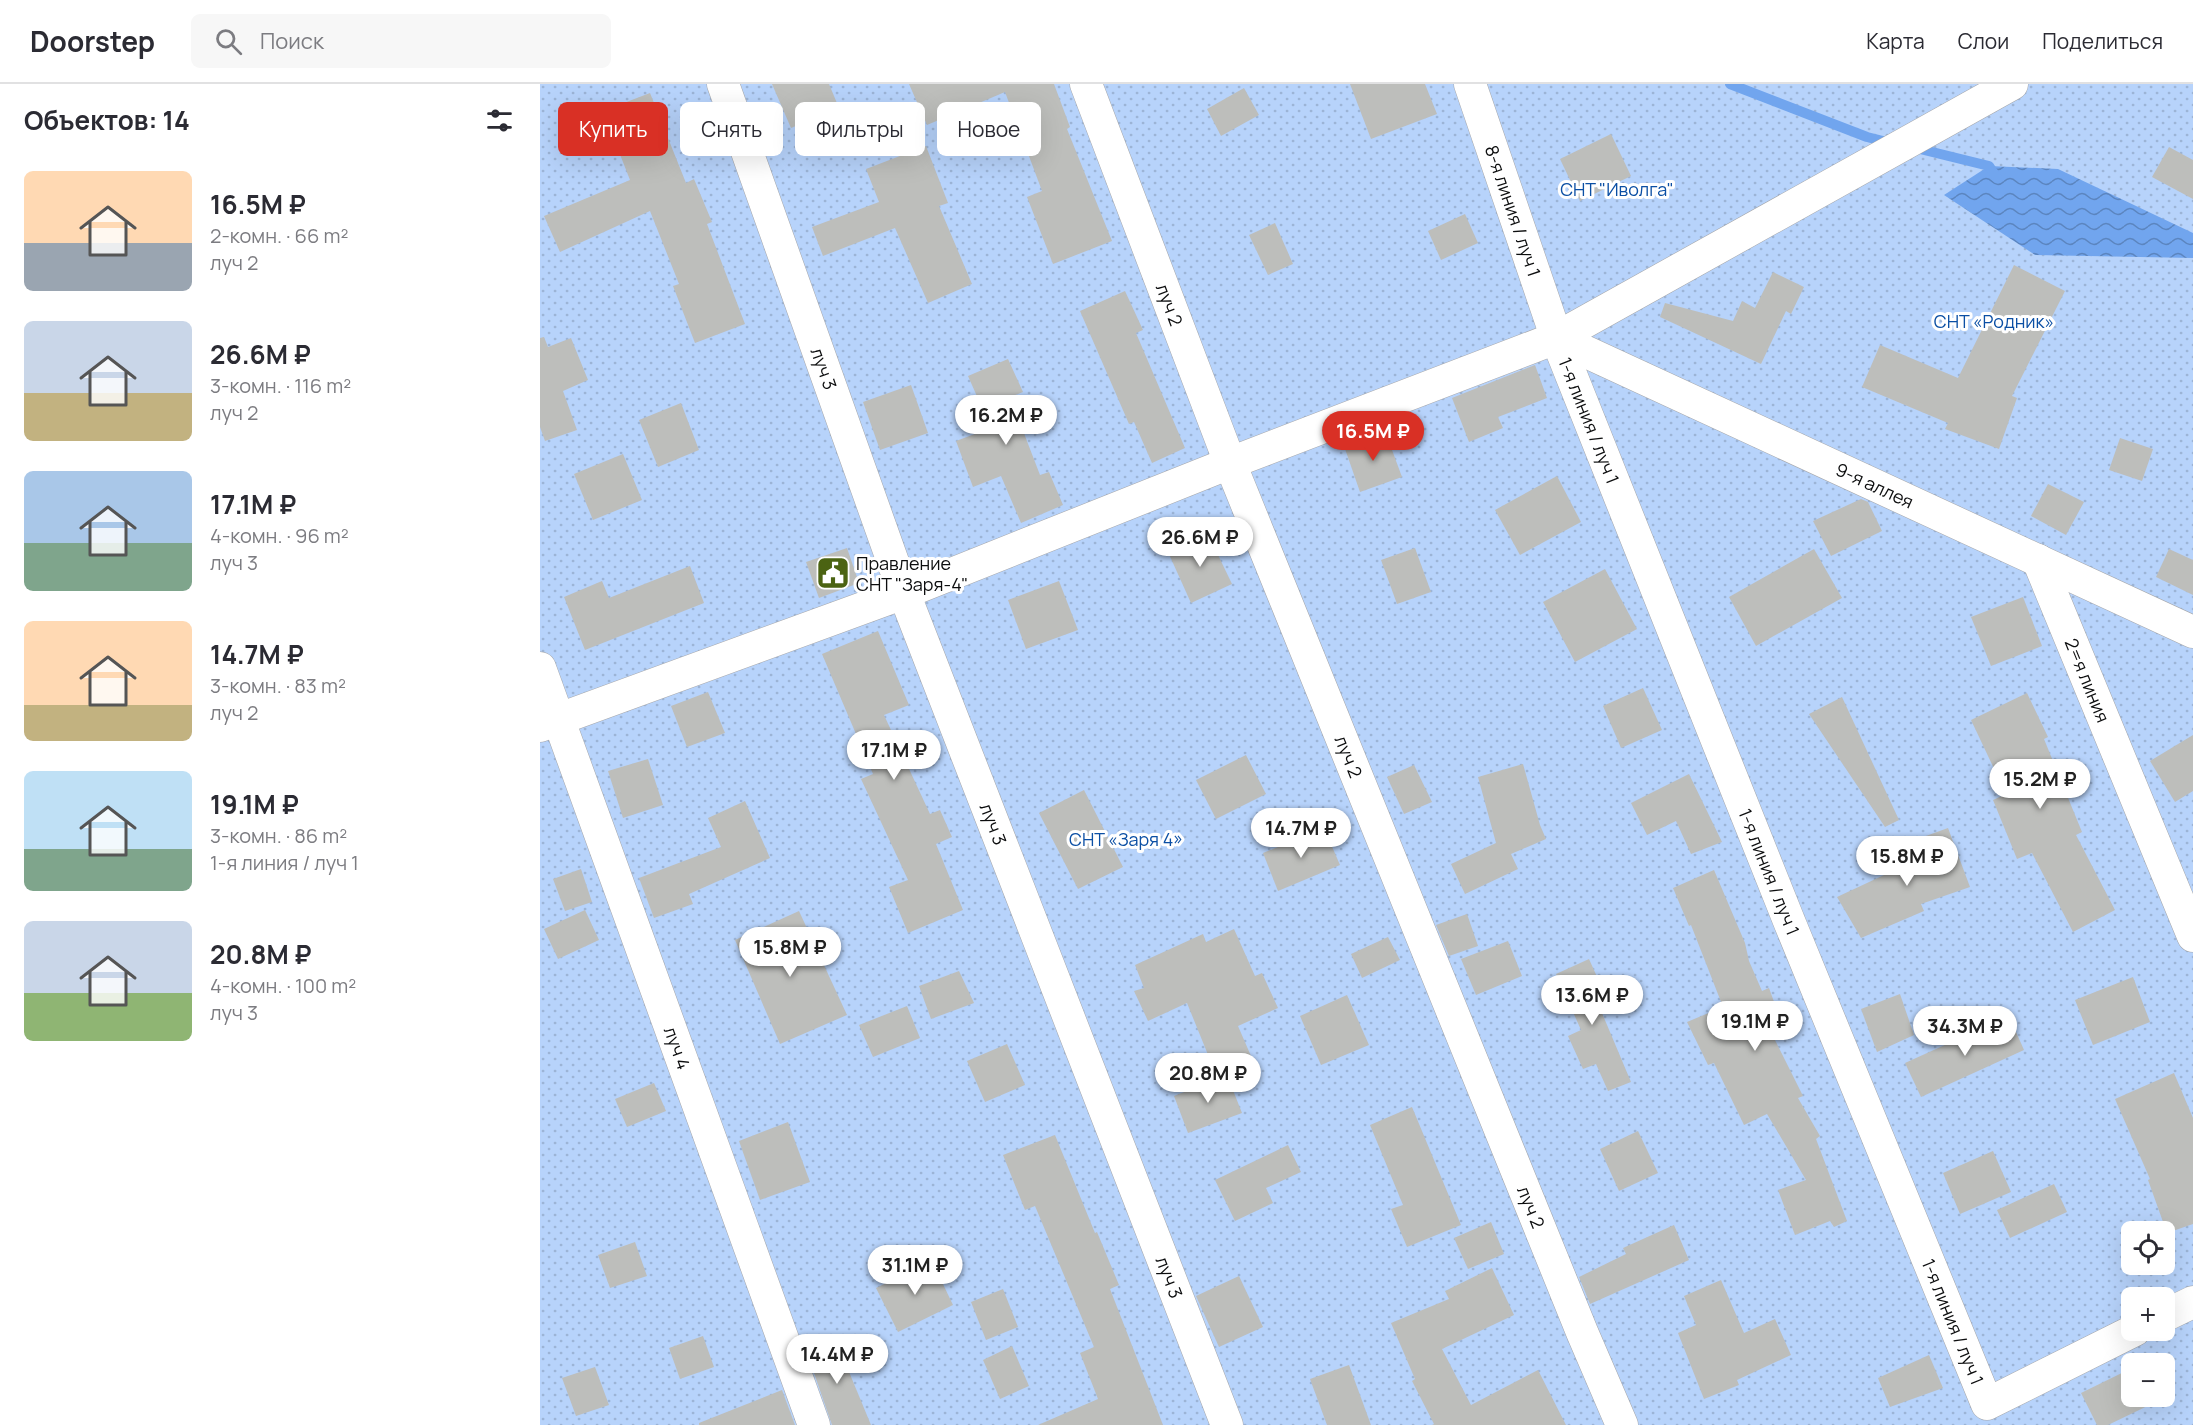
<!DOCTYPE html>
<html lang="ru">
<meta charset="utf-8">
<style>
body{margin:0;font-family:Manrope,sans-serif;background:#f7f7f7;color:#2b2b33;height:100vh;display:flex;flex-direction:column;font-size:22px;white-space:nowrap}
*{box-sizing:border-box;margin:0}
p{font-size:20px;color:#7c7c81}
.icon{flex:none;width:33px;height:33px;fill:none;stroke:currentColor;stroke-width:2;stroke-linecap:round;stroke-linejoin:round}
.map{position:relative;flex:1;overflow:hidden}
.drawer{display:flex;flex-direction:column;background:#fff;width:540px}
.drawer>*{flex:none}
.top-card{position:absolute;left:18px;top:18px;width:570px;height:54px;display:flex;gap:12px}
.buttons{position:absolute;left:1581px;top:1137px;display:grid;gap:12px}
.buttons a{display:grid;place-items:center;width:54px;height:54px;border-radius:9px;background:#fff;box-shadow:0 6px 24px #0002;font-size:30px}
.price{position:absolute;translate:-50% -51px;padding:0 14px;border-radius:21px;background:#fff;color:#222;font-size:20px;line-height:39px;filter:drop-shadow(0 2px 3px #0008)}
.price::after{content:'';position:absolute;left:50%;top:36px;width:18px;height:14px;margin-left:-9px;background:inherit;clip-path:polygon(0 0,100% 0,50% 100%)}
.price.on{background:#d93025;color:#fff}
ul{padding:0;list-style:none}
li{display:flex;align-items:center;gap:18px;height:150px;padding:0 24px}
li span{display:grid;place-items:center;flex:none;width:168px;height:120px;border-radius:9px;color:#555}
li>.icon{margin-inline-start:auto}
span .icon{width:72px;height:72px;fill:#fffc;stroke-width:1}
li b{font-size:26px}
h2{display:flex;justify-content:space-between;align-items:center;height:72px;padding:0 24px;font-size:26px}
.pill{padding:0 21px;border-radius:9px;background:#fff;box-shadow:0 6px 24px #0002;font-size:21px;line-height:54px}
.pill.on{background:#d93025;color:#fff}
header{display:flex;align-items:center;gap:36px;box-sizing:border-box;height:84px;padding:0 30px;background:#fff;border-bottom:2px solid #e1e1e2}
header strong{font-size:28px}
nav{display:flex;gap:33px;margin-inline-start:auto;font-size:21px}
.search{width:420px;height:54px;background:#f7f7f7;display:flex;align-items:center;gap:15px;box-sizing:border-box;padding:0 21px;border-radius:9px;color:#7c7c81;font-size:22px}
main{display:flex;flex:1;min-height:0}
.map>svg:first-child{display:block}
.grass{fill:url(#grass-dots);fill-rule:evenodd}
.water{fill:url(#water-waves)}
.lines{fill:none;stroke-linecap:round;stroke-linejoin:round}
.stream{stroke:#71a5ee;stroke-width:10}
.building{fill:#bdbebb}
.street-casing{stroke:#a6a7aa;stroke-width:33}
.street{stroke:#fff;stroke-width:32}
.labels{text-anchor:middle;dominant-baseline:central;stroke-width:6;stroke-linejoin:round;paint-order:stroke}
.park-label{font-size:18px;fill:#0b4fa4;stroke:#fff}
.street-label{font-size:18px;fill:#0c0d0e;stroke:#fff}
.poi-label{font-size:18px;fill:#0c0d0e;stroke:#fff;text-anchor:start}
</style>
<header>
<strong>Doorstep</strong>
<div class="search"><svg class="icon" aria-label="search" viewBox="0 0 24 24"><circle cx="10" cy="10" r="6"/><path d="M15 15l6 6"/></svg>Поиск</div>
<nav><a>Карта</a><a>Слои</a><a>Поделиться</a></nav>
</header>
<main>
<section class="drawer">
<h2>Объектов: 14<svg class="icon" aria-label="filters" viewBox="0 0 24 24"><path d="M4 7h16M4 17h16"/><circle cx="9" cy="7" r="2"/><circle cx="15" cy="17" r="2"/></svg></h2>
<ul>
<li><span style="background:linear-gradient(#ffd9b3 60%,#9aa5b1 0)"><svg class="icon" aria-label="home" viewBox="0 0 24 24"><path d="M3 11l9-7 9 7M6 9v11h12V9"/></svg></span><div><b>16.5M ₽</b><p>2-комн. · 66 m²</p><p>луч 2</p></div></li>
<li><span style="background:linear-gradient(#c9d6e8 60%,#c2b280 0)"><svg class="icon" aria-label="home" viewBox="0 0 24 24"><path d="M3 11l9-7 9 7M6 9v11h12V9"/></svg></span><div><b>26.6M ₽</b><p>3-комн. · 116 m²</p><p>луч 2</p></div></li>
<li><span style="background:linear-gradient(#a9c7e8 60%,#7fa58c 0)"><svg class="icon" aria-label="home" viewBox="0 0 24 24"><path d="M3 11l9-7 9 7M6 9v11h12V9"/></svg></span><div><b>17.1M ₽</b><p>4-комн. · 96 m²</p><p>луч 3</p></div></li>
<li><span style="background:linear-gradient(#ffd9b3 70%,#c2b280 0)"><svg class="icon" aria-label="home" viewBox="0 0 24 24"><path d="M3 11l9-7 9 7M6 9v11h12V9"/></svg></span><div><b>14.7M ₽</b><p>3-комн. · 83 m²</p><p>луч 2</p></div></li>
<li><span style="background:linear-gradient(#bfe0f5 65%,#7fa58c 0)"><svg class="icon" aria-label="home" viewBox="0 0 24 24"><path d="M3 11l9-7 9 7M6 9v11h12V9"/></svg></span><div><b>19.1M ₽</b><p>3-комн. · 86 m²</p><p>1-я линия / луч 1</p></div></li>
<li><span style="background:linear-gradient(#c9d6e8 60%,#8fb573 0)"><svg class="icon" aria-label="home" viewBox="0 0 24 24"><path d="M3 11l9-7 9 7M6 9v11h12V9"/></svg></span><div><b>20.8M ₽</b><p>4-комн. · 100 m²</p><p>луч 3</p></div></li>
</ul>
</section>
<div class="map">
<svg width="1653" height="1341" viewBox="0 0 1653 1341">
<defs>
<pattern id="grass-dots" width="8" height="8" patternUnits="userSpaceOnUse" patternTransform="scale(1.5)"><rect width="8" height="8" fill="#b7d3fb"/><path d="M2 2h.1M6 6h.1" fill="none" stroke="#9cb4d6" stroke-width="1.8" stroke-linecap="round"/></pattern>
<pattern id="water-waves" width="16" height="10" patternUnits="userSpaceOnUse" patternTransform="scale(1.5)"><rect width="16" height="10" fill="#71a5ee"/><path d="M0 5q4-4 8 0t8 0" fill="none" stroke="#5b85bf"/></pattern>
</defs>
<rect width="100%" height="100%" fill="#dfe1e4"/>
<path class="grass" d="M 0,0 L 1653,0 L 1653,1341 L 0,1341 ZM 1592,1148 L 1624,1148 L 1624,1180 L 1592,1180 ZM 1592,1214 L 1624,1214 L 1624,1246 L 1592,1246 ZM 1592,1280 L 1624,1280 L 1624,1312 L 1592,1312 Z"/>
<path class="water" d="M 1449,82 L 1518,85 L 1653,149 L 1653,174 L 1495,171 L 1404,111 Z"/>
<g class="lines">
<g class="stream">
<path d="M 1190,0 L 1327,53 L 1347,58"/>
<path d="M 1376,64 L 1449,82 L 1457,94"/>
</g>
</g>
<g class="building">
<path d="M 232,0 L 289,0 L 299,24 L 251,44 Z"/>
<path d="M 369,0 L 514,0 L 530,43 L 527,45 L 572,157 L 513,180 L 487,113 L 502,107 L 465,8 L 387,41 Z"/>
<path d="M 810,0 L 885,0 L 897,30 L 831,55 Z"/>
<path d="M 704,4 L 719,31 L 681,52 L 667,25 Z"/>
<path d="M 110,9 L 146,99 L 154,95 L 172,138 L 167,140 L 205,240 L 155,259 L 133,202 L 139,200 L 110,127 L 20,168 L 4,132 L 90,96 L 63,27 Z"/>
<path d="M 1071,50 L 1091,92 L 1040,117 L 1020,75 Z"/>
<path d="M 386,62 L 408,119 L 399,122 L 432,200 L 388,219 L 355,144 L 283,172 L 272,143 L 339,118 L 326,85 Z"/>
<path d="M 1629,63 L 1653,76 L 1653,115 L 1612,93 Z"/>
<path d="M 925,130 L 938,159 L 901,176 L 888,147 Z"/>
<path d="M 735,139 L 753,180 L 728,191 L 709,151 Z"/>
<path d="M 1474,181 L 1525,207 L 1472,312 L 1477,314 L 1459,365 L 1405,345 L 1408,339 L 1322,303 L 1340,261 L 1418,294 Z"/>
<path d="M 1233,188 L 1264,203 L 1251,230 L 1246,227 L 1221,280 L 1120,233 L 1125,219 L 1193,237 L 1202,217 L 1215,224 Z"/>
<path d="M 585,207 L 603,246 L 596,249 L 645,364 L 612,379 L 594,338 L 589,340 L 540,227 Z"/>
<path d="M 4,253 L 8,263 L 31,254 L 48,296 L 23,307 L 37,346 L 5,357 L 0,343 L 0,254 Z"/>
<path d="M 468,275 L 483,308 L 470,313 L 500,391 L 509,388 L 523,421 L 481,439 L 461,392 L 433,403 L 416,357 L 451,344 L 428,292 Z"/>
<path d="M 995,281 L 1007,314 L 958,333 L 963,344 L 929,358 L 912,314 Z"/>
<path d="M 371,301 L 388,349 L 340,366 L 323,318 Z"/>
<path d="M 141,319 L 159,366 L 118,383 L 99,336 Z"/>
<path d="M 845,347 L 862,393 L 820,408 L 804,362 Z"/>
<path d="M 1580,354 L 1613,365 L 1602,397 L 1569,386 Z"/>
<path d="M 83,370 L 102,416 L 53,436 L 34,390 Z"/>
<path d="M 1017,392 L 1041,438 L 980,471 L 955,426 Z"/>
<path d="M 1508,400 L 1544,418 L 1526,451 L 1491,432 Z"/>
<path d="M 1321,415 L 1328,418 L 1342,447 L 1291,472 L 1273,437 Z"/>
<path d="M 668,450 L 692,500 L 651,519 L 628,468 Z"/>
<path d="M 307,464 L 319,499 L 279,514 L 266,478 Z"/>
<path d="M 875,464 L 891,508 L 857,520 L 841,476 Z"/>
<path d="M 1274,465 L 1302,514 L 1216,562 L 1189,513 Z"/>
<path d="M 1629,465 L 1653,476 L 1653,511 L 1616,493 Z"/>
<path d="M 150,482 L 164,519 L 45,566 L 24,513 L 62,497 L 69,514 Z"/>
<path d="M 1065,485 L 1097,545 L 1035,578 L 1003,518 Z"/>
<path d="M 519,497 L 538,546 L 486,565 L 468,516 Z"/>
<path d="M 1483,513 L 1502,562 L 1451,582 L 1431,533 Z"/>
<path d="M 338,547 L 369,621 L 344,631 L 390,730 L 400,726 L 412,753 L 396,760 L 423,826 L 368,849 L 349,803 L 368,796 L 321,695 L 333,690 L 282,570 Z"/>
<path d="M 1103,604 L 1122,646 L 1081,664 L 1063,622 Z"/>
<path d="M 168,608 L 185,649 L 147,663 L 131,622 Z"/>
<path d="M 1487,609 L 1508,653 L 1504,655 L 1542,748 L 1536,751 L 1575,826 L 1533,848 L 1492,769 L 1477,775 L 1453,716 L 1466,710 L 1431,636 Z"/>
<path d="M 1302,613 L 1359,736 L 1345,743 L 1269,630 Z"/>
<path d="M 1653,651 L 1653,707 L 1635,718 L 1610,677 Z"/>
<path d="M 706,671 L 726,710 L 676,735 L 656,696 Z"/>
<path d="M 108,675 L 123,721 L 83,734 L 68,687 Z"/>
<path d="M 983,680 L 1000,741 L 1006,755 L 971,770 L 978,785 L 925,810 L 911,780 L 956,759 L 938,693 Z"/>
<path d="M 874,681 L 892,718 L 864,730 L 847,693 Z"/>
<path d="M 1149,690 L 1182,758 L 1151,770 L 1136,737 L 1107,751 L 1091,719 Z"/>
<path d="M 544,706 L 583,783 L 538,805 L 499,729 Z"/>
<path d="M 205,717 L 230,774 L 149,810 L 153,820 L 114,834 L 99,794 L 181,763 L 168,734 Z"/>
<path d="M 784,744 L 800,781 L 738,807 L 723,769 Z"/>
<path d="M 1408,744 L 1430,803 L 1381,820 L 1384,827 L 1321,854 L 1297,813 L 1389,770 L 1383,753 Z"/>
<path d="M 41,785 L 52,818 L 25,827 L 13,795 Z"/>
<path d="M 1174,786 L 1205,859 L 1209,877 L 1222,907 L 1229,904 L 1245,948 L 1233,952 L 1263,1012 L 1258,1014 L 1280,1052 L 1276,1055 L 1307,1137 L 1294,1143 L 1290,1137 L 1255,1151 L 1238,1106 L 1266,1096 L 1227,1030 L 1204,1041 L 1174,979 L 1168,981 L 1147,938 L 1183,923 L 1151,841 L 1149,842 L 1133,804 Z"/>
<path d="M 45,826 L 59,856 L 18,875 L 4,845 Z"/>
<path d="M 259,827 L 307,931 L 240,960 L 195,856 Z"/>
<path d="M 927,830 L 938,862 L 909,872 L 896,841 Z"/>
<path d="M 694,845 L 715,892 L 722,889 L 738,924 L 698,942 L 711,972 L 675,988 L 647,919 L 608,937 L 594,907 L 604,904 L 595,881 L 663,850 L 666,858 Z"/>
<path d="M 848,853 L 860,876 L 822,894 L 811,870 Z"/>
<path d="M 968,857 L 982,892 L 936,911 L 921,875 Z"/>
<path d="M 1049,875 L 1063,906 L 1054,910 L 1091,998 L 1068,1007 L 1056,980 L 1043,985 L 1028,952 L 1041,946 L 1016,890 Z"/>
<path d="M 419,887 L 434,919 L 391,935 L 379,902 Z"/>
<path d="M 1593,893 L 1610,938 L 1553,961 L 1535,916 Z"/>
<path d="M 1360,910 L 1374,951 L 1337,968 L 1321,925 Z"/>
<path d="M 807,911 L 829,961 L 781,981 L 760,932 Z"/>
<path d="M 367,922 L 380,954 L 333,973 L 319,941 Z"/>
<path d="M 1469,932 L 1484,966 L 1381,1013 L 1365,979 Z"/>
<path d="M 467,960 L 485,1001 L 445,1018 L 427,977 Z"/>
<path d="M 1634,989 L 1653,1034 L 1653,1140 L 1627,1149 L 1608,1096 L 1610,1095 L 1575,1015 Z"/>
<path d="M 687,991 L 702,1029 L 648,1049 L 634,1012 Z"/>
<path d="M 114,999 L 126,1027 L 87,1043 L 75,1015 Z"/>
<path d="M 872,1023 L 921,1141 L 867,1163 L 851,1125 L 863,1121 L 830,1041 Z"/>
<path d="M 248,1038 L 270,1098 L 220,1116 L 199,1057 Z"/>
<path d="M 1098,1047 L 1118,1089 L 1079,1107 L 1060,1065 Z"/>
<path d="M 515,1051 L 555,1149 L 557,1148 L 579,1201 L 570,1205 L 623,1341 L 498,1341 L 558,1315 L 540,1269 L 554,1263 L 495,1122 L 485,1126 L 463,1071 Z"/>
<path d="M 748,1061 L 761,1088 L 726,1104 L 733,1119 L 695,1137 L 675,1096 Z"/>
<path d="M 1453,1067 L 1471,1108 L 1420,1130 L 1403,1089 Z"/>
<path d="M 1514,1100 L 1527,1128 L 1470,1154 L 1457,1126 Z"/>
<path d="M 951,1138 L 964,1170 L 928,1185 L 914,1154 Z"/>
<path d="M 1134,1141 L 1149,1176 L 1050,1220 L 1039,1193 L 1086,1170 L 1083,1164 Z"/>
<path d="M 95,1158 L 107,1192 L 70,1204 L 58,1171 Z"/>
<path d="M 392,1177 L 413,1221 L 358,1248 L 336,1204 Z"/>
<path d="M 952,1184 L 974,1231 L 902,1265 L 931,1321 L 998,1286 L 1026,1341 L 892,1341 L 894,1340 L 872,1297 L 875,1295 L 851,1239 L 909,1215 L 905,1207 Z"/>
<path d="M 699,1192 L 723,1243 L 679,1263 L 656,1212 Z"/>
<path d="M 1181,1196 L 1204,1249 L 1235,1235 L 1251,1271 L 1197,1296 L 1199,1301 L 1164,1315 L 1138,1249 L 1156,1241 L 1144,1212 Z"/>
<path d="M 463,1205 L 478,1243 L 446,1256 L 431,1218 Z"/>
<path d="M 163,1252 L 174,1283 L 140,1295 L 129,1264 Z"/>
<path d="M 295,1254 L 331,1341 L 292,1341 L 266,1266 Z"/>
<path d="M 472,1262 L 489,1302 L 460,1315 L 443,1276 Z"/>
<path d="M 1389,1271 L 1403,1304 L 1350,1323 L 1338,1294 Z"/>
<path d="M 809,1281 L 831,1341 L 787,1341 L 770,1295 Z"/>
<path d="M 55,1283 L 69,1321 L 36,1332 L 22,1294 Z"/>
<path d="M 1592,1284 L 1592,1312 L 1620,1312 L 1622,1315 L 1568,1341 L 1557,1341 L 1541,1309 Z"/>
<path d="M 242,1306 L 255,1341 L 159,1341 L 159,1339 Z"/>
</g>
<g class="lines">
<defs>
<g id="street">
<path id="s1" d="M 183,0 L 364,509 L 687,1341"/>
<path id="s2" d="M 546,0 L 690,379 L 1042,1248 L 1082,1341"/>
<path id="s3" d="M 930,0 L 1018,258 L 1249,837 L 1447,1320 L 1595,1246"/>
<path id="s4" d="M 1016,254 L 1653,548"/>
<path id="s5" d="M 1498,476 L 1653,852"/>
<path id="s6" d="M 0,584 L 274,1341"/>
<path d="M 0,642 L 364,509 L 690,379 L 1016,254 L 1472,0"/>
<path d="M 1624,1232 L 1653,1218"/>
</g>
</defs>
<use href="#street" class="street-casing"/>
<use href="#street" class="street"/>
</g>
<defs>
<symbol id="civic-square" viewBox="-11 -11 22 22"><rect x="-9" y="-9" width="18" height="18" rx="4" fill="#4b6312" stroke="#fff"/><path d="M-.6-6.5H3V-4.5H.6V-3L4-1V1h2V6H-6V1h2V-1L-.6-3ZM-1.2 2.5V6h2.4V2.5Z" fill="#fff"/></symbol>
</defs>
<g fill-rule="evenodd">
<use href="#civic-square" x="274" y="470" width="38" height="38"/>
</g>
<g class="labels">
<g class="park-label">
<text x="1077" y="105">СНТ "Иволга"</text>
<text x="1454" y="237">СНТ «Родник»</text>
<text x="586" y="755">СНТ «Заря 4»</text>
</g>
<g class="street-label">
<text stroke="none"><textPath href="#s3" startOffset="134">8-я линия / луч 1</textPath></text>
<text stroke="none"><textPath href="#s2" startOffset="236">луч 2</textPath></text>
<text stroke="none"><textPath href="#s1" startOffset="302">луч 3</textPath></text>
<text stroke="none"><textPath href="#s3" startOffset="357">1-я линия / луч 1</textPath></text>
<text stroke="none"><textPath href="#s4" startOffset="351">9-я аллея</textPath></text>
<text stroke="none"><textPath href="#s5" startOffset="130">2=я линия</textPath></text>
<text stroke="none"><textPath href="#s2" startOffset="722">луч 2</textPath></text>
<text stroke="none"><textPath href="#s1" startOffset="788">луч 3</textPath></text>
<text stroke="none"><textPath href="#s3" startOffset="843">1-я линия / луч 1</textPath></text>
<text stroke="none"><textPath href="#s6" startOffset="404">луч 4</textPath></text>
<text stroke="none"><textPath href="#s2" startOffset="1208">луч 2</textPath></text>
<text stroke="none"><textPath href="#s1" startOffset="1274">луч 3</textPath></text>
<text stroke="none"><textPath href="#s3" startOffset="1329">1-я линия / луч 1</textPath></text>
</g>
<g class="poi-label">
<text x="316" y="479">Правление<tspan x="316" dy="21">СНТ "Заря-4"</tspan></text>
</g>
</g>
</svg>
<div class="buttons">
<a><svg class="icon" aria-label="locate" viewBox="0 0 24 24"><circle cx="12" cy="12" r="6"/><path d="M12 2v4M12 18v4M2 12h4M18 12h4"/></svg></a>
<a>+</a>
<a>−</a>
</div>
<b class="price" style="left:466px;top:362px">16.2M ₽</b>
<b class="price on" style="left:833px;top:378px">16.5M ₽</b>
<b class="price" style="left:660px;top:484px">26.6M ₽</b>
<b class="price" style="left:354px;top:697px">17.1M ₽</b>
<b class="price" style="left:1500px;top:726px">15.2M ₽</b>
<b class="price" style="left:761px;top:775px">14.7M ₽</b>
<b class="price" style="left:1367px;top:803px">15.8M ₽</b>
<b class="price" style="left:250px;top:894px">15.8M ₽</b>
<b class="price" style="left:1052px;top:942px">13.6M ₽</b>
<b class="price" style="left:1215px;top:968px">19.1M ₽</b>
<b class="price" style="left:1425px;top:973px">34.3M ₽</b>
<b class="price" style="left:668px;top:1020px">20.8M ₽</b>
<b class="price" style="left:375px;top:1212px">31.1M ₽</b>
<b class="price" style="left:297px;top:1301px">14.4M ₽</b>
<div class="top-card">
<a class="pill on">Купить</a>
<a class="pill">Снять</a>
<a class="pill">Фильтры</a>
<a class="pill">Новое</a>
</div>
</div>
</main>
